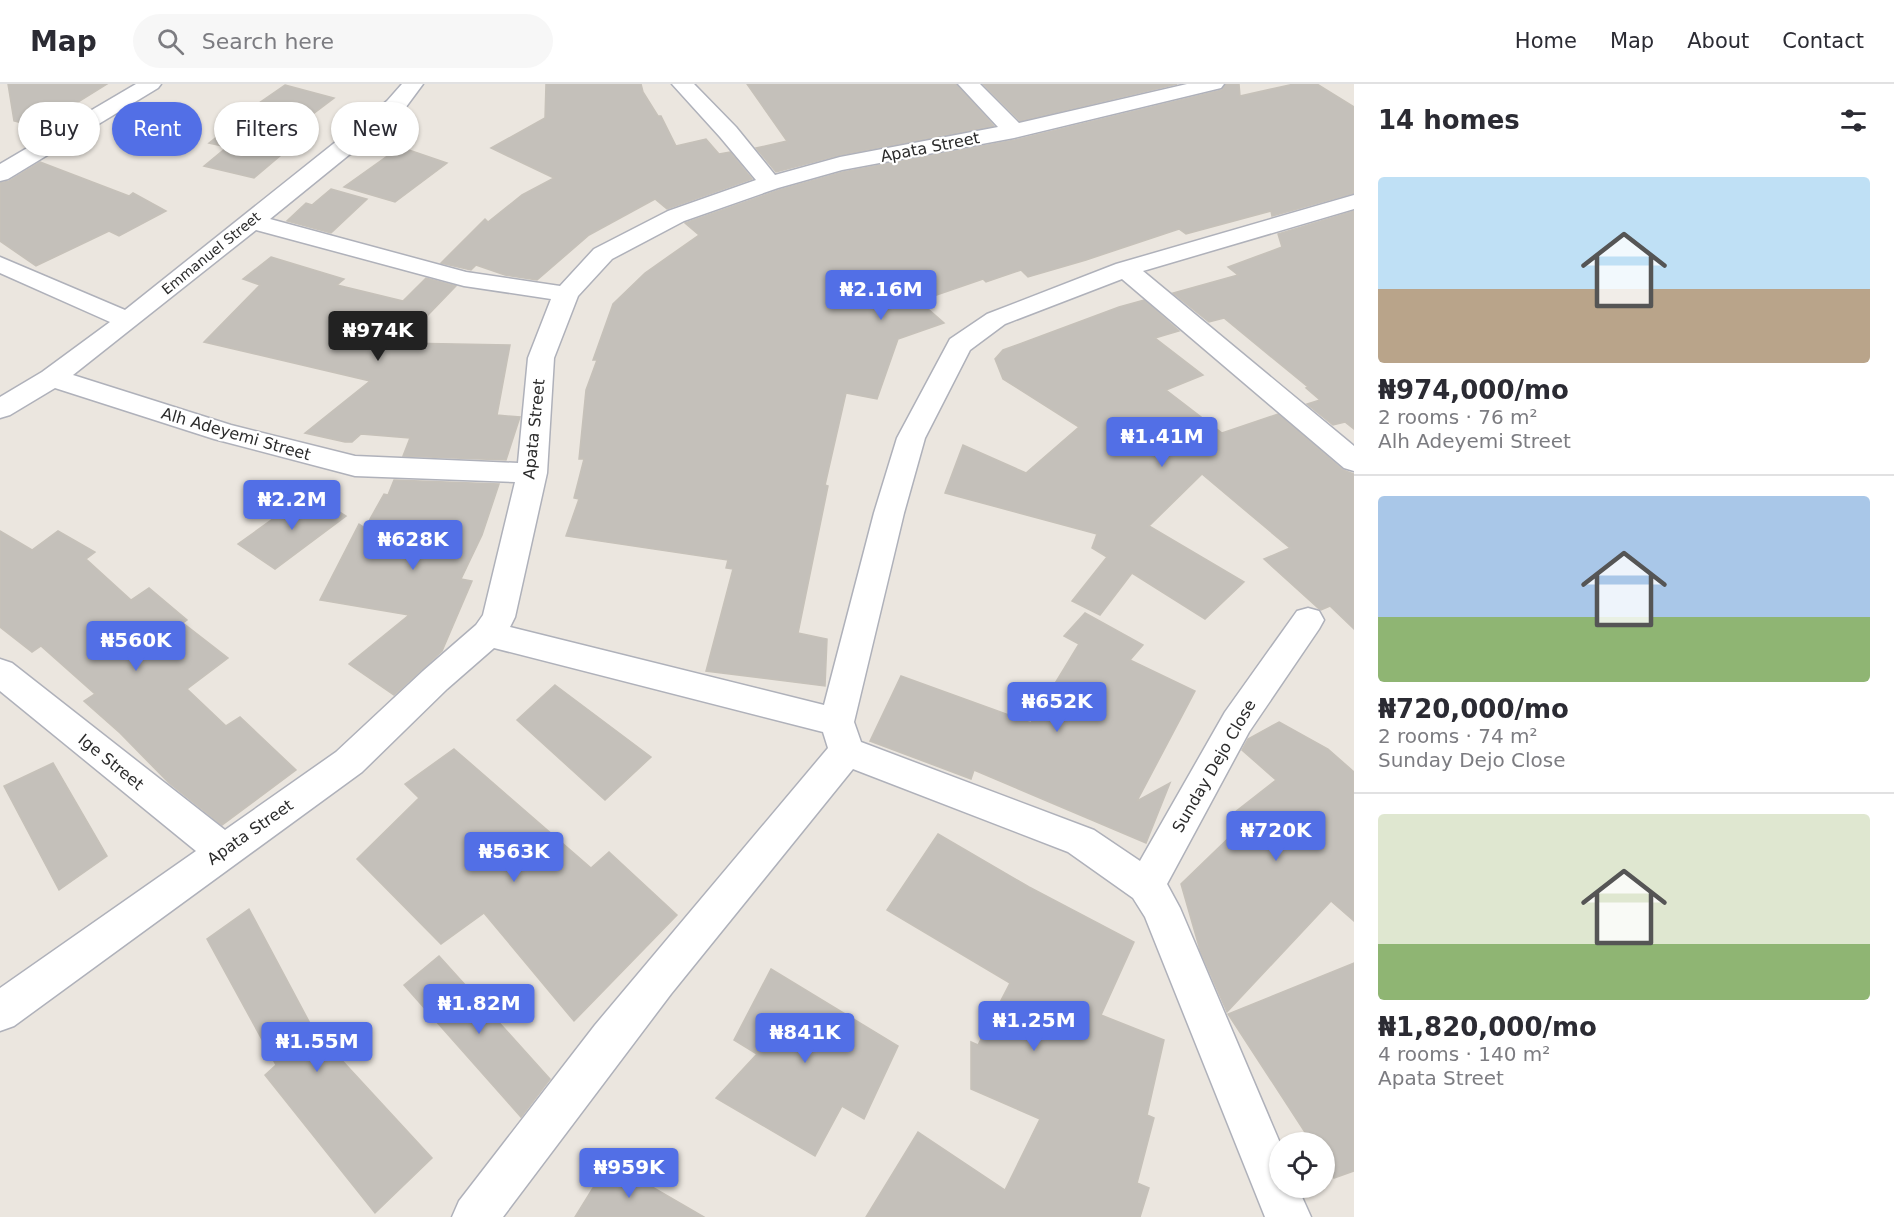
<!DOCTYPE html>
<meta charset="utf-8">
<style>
body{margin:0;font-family:"DejaVu Sans",sans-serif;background:#f7f7f7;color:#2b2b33;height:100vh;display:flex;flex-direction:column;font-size:22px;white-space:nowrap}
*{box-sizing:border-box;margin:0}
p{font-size:20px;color:#7c7c81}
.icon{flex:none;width:33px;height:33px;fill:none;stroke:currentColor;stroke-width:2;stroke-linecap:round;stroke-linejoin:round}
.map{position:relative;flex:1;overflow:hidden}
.panel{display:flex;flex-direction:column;background:#fff;width:540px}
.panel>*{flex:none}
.hud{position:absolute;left:18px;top:18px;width:570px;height:54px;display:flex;gap:12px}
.controls{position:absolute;left:1269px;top:1048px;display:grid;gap:12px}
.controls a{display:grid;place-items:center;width:66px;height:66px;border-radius:50%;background:#fff;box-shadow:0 2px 4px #0004;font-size:30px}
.price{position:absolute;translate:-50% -51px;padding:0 14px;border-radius:6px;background:#526fe6;color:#fff;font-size:20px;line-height:39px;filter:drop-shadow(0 2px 3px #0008)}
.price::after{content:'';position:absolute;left:50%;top:36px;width:18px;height:14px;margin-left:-9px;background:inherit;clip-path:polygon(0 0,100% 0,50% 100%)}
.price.current{background:#222;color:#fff}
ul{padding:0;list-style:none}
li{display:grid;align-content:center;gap:12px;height:318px;padding:0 24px}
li+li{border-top:2px solid #e1e1e2}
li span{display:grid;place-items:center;height:186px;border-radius:6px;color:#555}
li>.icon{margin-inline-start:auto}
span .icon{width:108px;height:108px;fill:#fffc;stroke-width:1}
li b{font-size:26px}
h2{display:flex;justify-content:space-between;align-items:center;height:72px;padding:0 24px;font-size:26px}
.pill{padding:0 21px;border-radius:27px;background:#fff;box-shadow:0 2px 4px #0004;font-size:21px;line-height:54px}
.pill.current{background:#526fe6;color:#fff}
header{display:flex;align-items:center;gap:36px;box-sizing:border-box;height:84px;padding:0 30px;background:#fff;border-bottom:2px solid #e1e1e2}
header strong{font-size:28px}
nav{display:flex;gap:33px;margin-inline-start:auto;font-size:21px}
.search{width:420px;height:54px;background:#f7f7f7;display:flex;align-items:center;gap:15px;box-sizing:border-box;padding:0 21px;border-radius:33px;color:#7c7c81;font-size:22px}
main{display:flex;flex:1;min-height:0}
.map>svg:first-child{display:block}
.building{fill:#c4c0ba;stroke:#c6c1b9;stroke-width:1.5}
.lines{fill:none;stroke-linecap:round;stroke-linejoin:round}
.minor-casing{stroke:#afb1ba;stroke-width:3}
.minor{fill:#fff;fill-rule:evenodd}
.labels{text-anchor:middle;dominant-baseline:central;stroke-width:4.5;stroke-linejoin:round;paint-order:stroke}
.far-street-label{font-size:14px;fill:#2b2b2b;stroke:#fff}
.street-label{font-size:16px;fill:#2b2b2b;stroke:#fff}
</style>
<header>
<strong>Map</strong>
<div class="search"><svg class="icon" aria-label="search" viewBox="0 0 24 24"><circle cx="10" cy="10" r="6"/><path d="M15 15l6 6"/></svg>Search here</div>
<nav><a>Home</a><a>Map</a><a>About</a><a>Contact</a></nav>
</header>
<main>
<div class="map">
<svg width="1354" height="1133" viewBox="0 0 1354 1133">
<rect width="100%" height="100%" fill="#ebe6df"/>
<g class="building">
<path d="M 8,0 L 107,0 L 38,43 L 14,37 Z"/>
<path d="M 546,0 L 641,0 L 643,8 L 658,32 L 661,32 L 676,62 L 706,55 L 719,70 L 730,68 L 752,95 L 667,125 L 655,115 L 589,151 L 537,196 L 505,191 L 476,181 L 471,186 L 441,179 L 485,135 L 488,138 L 522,111 L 554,94 L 491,64 L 545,34 Z"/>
<path d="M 747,0 L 956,0 L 994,42 L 840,71 L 776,88 L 756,64 L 787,57 Z"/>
<path d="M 983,0 L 1177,0 L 1020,37 Z"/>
<path d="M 1226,0 L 1239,0 L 1240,12 L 1294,0 L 1317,0 L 1354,23 L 1354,109 L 1272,132 L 1271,127 L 1186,150 L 1179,145 L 1086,176 L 1028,193 L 1021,186 L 986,198 L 983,195 L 919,217 L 944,239 L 898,255 L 877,315 L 846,309 L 825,401 L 828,402 L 798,549 L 827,555 L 825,602 L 706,587 L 733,485 L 726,484 L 728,476 L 566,452 L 579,415 L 574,414 L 584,375 L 579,375 L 586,306 L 597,276 L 593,276 L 613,220 L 645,189 L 699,151 L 685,139 L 779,106 L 843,88 L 1015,56 L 1222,6 Z"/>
<path d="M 285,1 L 334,14 L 272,61 L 288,65 L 254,94 L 204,82 L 227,63 L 209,59 L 256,21 Z"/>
<path d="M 400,63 L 447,79 L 395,118 L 344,103 Z"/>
<path d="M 40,78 L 129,112 L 133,109 L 166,127 L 119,152 L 109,147 L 36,182 L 0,157 L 0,99 L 9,97 Z"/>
<path d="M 331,105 L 367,115 L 331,149 L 287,137 L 306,119 L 312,121 Z"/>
<path d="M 1354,127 L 1354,345 L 1345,338 L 1333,341 L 1307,320 L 1320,316 L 1306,304 L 1308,303 L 1224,234 L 1209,238 L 1173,209 L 1238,191 L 1228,183 L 1282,163 L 1278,150 Z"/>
<path d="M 271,173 L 344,195 L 337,201 L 403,217 L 426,194 L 456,202 L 401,259 L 510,261 L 497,331 L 520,333 L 506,376 L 403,372 L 410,354 L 361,350 L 352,358 L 345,358 L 305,349 L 370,297 L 204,258 L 260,201 L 243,195 Z"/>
<path d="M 1144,216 L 1179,247 L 1155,254 L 1203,291 L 1166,306 L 1222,349 L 1278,330 L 1343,386 L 1354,390 L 1354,545 L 1330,522 L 1321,526 L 1318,524 L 1264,475 L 1290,464 L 1202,390 L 1149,442 L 1244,498 L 1205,535 L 1132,489 L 1100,531 L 1072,517 L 1107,473 L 1092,464 L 1097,450 L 945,409 L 963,361 L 1026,389 L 1079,343 L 1003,295 L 995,275 L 1003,266 L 1119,223 Z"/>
<path d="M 394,396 L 499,400 L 482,451 L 461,495 L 472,497 L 442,567 L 394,611 L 349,580 L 409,531 L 320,516 L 359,440 L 365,444 L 384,410 L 388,411 Z"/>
<path d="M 309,409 L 346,432 L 275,485 L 238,460 Z"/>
<path d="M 0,447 L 32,466 L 58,447 L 95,468 L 86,475 L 131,516 L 149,504 L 187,536 L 183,539 L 228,574 L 187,605 L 226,642 L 240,633 L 296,686 L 222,741 L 169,699 L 120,649 L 84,617 L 95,610 L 41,562 L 32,568 L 0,543 Z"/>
<path d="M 1085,529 L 1143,561 L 1130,576 L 1195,607 L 1137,717 L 1170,699 L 1146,759 L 974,686 L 971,695 L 870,657 L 901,592 L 1031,639 L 1079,560 L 1064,552 Z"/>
<path d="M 555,601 L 651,673 L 605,716 L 517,636 Z"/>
<path d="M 1279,638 L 1328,665 L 1354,688 L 1354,837 L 1331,817 L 1227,928 L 1200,866 L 1181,800 L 1241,742 L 1230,732 L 1276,696 L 1242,666 L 1248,655 Z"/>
<path d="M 454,665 L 591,784 L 609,768 L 677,831 L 574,937 L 484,829 L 441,860 L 357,775 L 419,714 L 405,700 Z"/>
<path d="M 53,679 L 107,772 L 59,806 L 4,702 Z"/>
<path d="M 938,750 L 1029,803 L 1134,858 L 1101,931 L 1164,956 L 1147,1031 L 1154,1034 L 1137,1099 L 1149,1104 L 1140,1133 L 866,1133 L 918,1048 L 1005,1106 L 1040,1035 L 971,1005 L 971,958 L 978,961 L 1010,899 L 887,826 Z"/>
<path d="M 249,825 L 313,945 L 432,1074 L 375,1129 L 265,991 L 276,981 L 207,855 Z"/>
<path d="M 439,872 L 550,995 L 521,1033 L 404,901 Z"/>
<path d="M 1354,879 L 1354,1087 L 1334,1094 L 1324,1079 L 1324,1059 L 1312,1059 L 1228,930 Z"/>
<path d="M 771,885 L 898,962 L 864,1035 L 842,1022 L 815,1072 L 716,1014 L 757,970 L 734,956 Z"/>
<path d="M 609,1078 L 704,1133 L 575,1133 Z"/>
</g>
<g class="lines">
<defs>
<g id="minor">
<path d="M 136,0 L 161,0 L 158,4 L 8,95 L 0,97 L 0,80 Z"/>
<path d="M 402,0 L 423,0 L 403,27 L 270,135 L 466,188 L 560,202 L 594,165 L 668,127 L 756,96 L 720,53 L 672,0 L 694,0 L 736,43 L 775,91 L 840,73 L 998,43 L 958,0 L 980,0 L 1019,39 L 1187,0 L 1224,0 L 1221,4 L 1014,54 L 842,86 L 778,104 L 684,137 L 612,175 L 578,212 L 554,274 L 547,389 L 515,533 L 510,543 L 824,621 L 874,429 L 897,354 L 950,255 L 987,230 L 1116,180 L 1354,111 L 1354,125 L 1143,187 L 1354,362 L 1354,387 L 1344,384 L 1122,195 L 1005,240 L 970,266 L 925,354 L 904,429 L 854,638 L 861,658 L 1094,746 L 1140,777 L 1225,628 L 1297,527 L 1308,524 L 1319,527 L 1324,536 L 1319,545 L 1249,648 L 1167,800 L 1180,824 L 1280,1059 L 1280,1104 L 1298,1104 L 1311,1133 L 1265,1133 L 1145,833 L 1133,814 L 1068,768 L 853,685 L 671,910 L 503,1133 L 452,1133 L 459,1117 L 595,941 L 828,664 L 823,648 L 494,564 L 447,605 L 362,688 L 14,942 L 0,947 L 0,904 L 196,767 L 0,607 L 0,575 L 12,579 L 225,746 L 336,668 L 423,587 L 476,541 L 483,531 L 515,398 L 355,392 L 214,355 L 55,304 L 10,331 L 0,334 L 0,313 L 42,288 L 110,238 L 0,189 L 0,173 L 125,226 L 387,17 ZM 256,146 L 464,202 L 551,215 L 528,274 L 518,379 L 355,372 L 231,341 L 73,291 Z"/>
</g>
</defs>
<use href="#minor" class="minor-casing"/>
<use href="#minor" class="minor"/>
</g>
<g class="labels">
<g class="far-street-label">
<text transform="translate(211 169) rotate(-39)">Emmanuel Street</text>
</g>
<g class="street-label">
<text transform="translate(930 63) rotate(-11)">Apata Street</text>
<text transform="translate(534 345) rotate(-84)">Apata Street</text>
<text transform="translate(236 350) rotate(16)">Alh Adeyemi Street</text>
<text transform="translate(111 678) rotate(39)">Ige Street</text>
<text transform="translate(1214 682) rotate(-60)">Sunday Dejo Close</text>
<text transform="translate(250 748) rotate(-35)">Apata Street</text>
</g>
</g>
</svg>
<div class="controls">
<a><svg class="icon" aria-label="locate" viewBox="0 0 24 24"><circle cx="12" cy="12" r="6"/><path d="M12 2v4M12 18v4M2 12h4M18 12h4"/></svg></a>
</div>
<b class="price" style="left:881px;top:237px">₦2.16M</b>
<b class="price current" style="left:378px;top:278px">₦974K</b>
<b class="price" style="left:1162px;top:384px">₦1.41M</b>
<b class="price" style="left:292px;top:447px">₦2.2M</b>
<b class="price" style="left:413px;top:487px">₦628K</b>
<b class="price" style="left:136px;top:588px">₦560K</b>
<b class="price" style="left:1057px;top:649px">₦652K</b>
<b class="price" style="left:1276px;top:778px">₦720K</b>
<b class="price" style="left:514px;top:799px">₦563K</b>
<b class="price" style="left:479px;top:951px">₦1.82M</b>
<b class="price" style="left:1034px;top:968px">₦1.25M</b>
<b class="price" style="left:805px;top:980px">₦841K</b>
<b class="price" style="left:317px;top:989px">₦1.55M</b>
<b class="price" style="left:629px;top:1115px">₦959K</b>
<div class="hud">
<a class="pill">Buy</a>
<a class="pill current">Rent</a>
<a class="pill">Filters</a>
<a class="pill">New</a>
</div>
</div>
<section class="panel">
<h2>14 homes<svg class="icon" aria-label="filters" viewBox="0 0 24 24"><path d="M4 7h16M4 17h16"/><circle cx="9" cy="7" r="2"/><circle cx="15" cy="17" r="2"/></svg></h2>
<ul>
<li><span style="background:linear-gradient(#bfe0f5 60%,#b9a48a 0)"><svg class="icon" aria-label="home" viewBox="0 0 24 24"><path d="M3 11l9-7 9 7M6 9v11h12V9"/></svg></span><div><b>₦974,000/mo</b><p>2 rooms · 76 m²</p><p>Alh Adeyemi Street</p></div></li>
<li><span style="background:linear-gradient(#a9c7e8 65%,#8fb573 0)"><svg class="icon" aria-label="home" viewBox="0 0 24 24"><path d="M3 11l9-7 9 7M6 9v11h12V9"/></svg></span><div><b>₦720,000/mo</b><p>2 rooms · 74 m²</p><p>Sunday Dejo Close</p></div></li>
<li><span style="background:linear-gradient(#dfe7d0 70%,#8fb573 0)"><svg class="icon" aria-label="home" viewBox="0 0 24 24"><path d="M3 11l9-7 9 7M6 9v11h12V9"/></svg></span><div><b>₦1,820,000/mo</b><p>4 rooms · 140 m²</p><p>Apata Street</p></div></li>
</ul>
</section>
</main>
